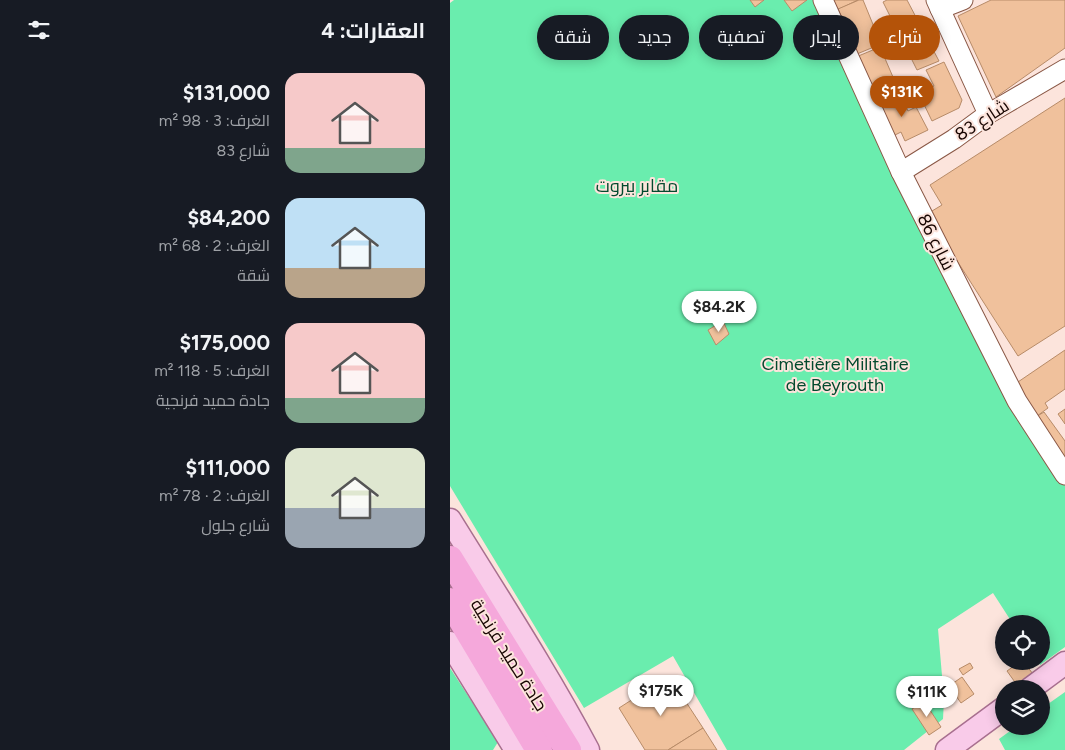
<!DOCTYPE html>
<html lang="ar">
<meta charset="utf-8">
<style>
body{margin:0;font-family:Figtree,Cairo,sans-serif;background:#242831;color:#f1f3f6;direction:rtl;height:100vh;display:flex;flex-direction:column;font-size:19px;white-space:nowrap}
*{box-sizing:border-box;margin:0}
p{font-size:16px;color:#9ea1a6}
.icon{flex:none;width:28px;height:28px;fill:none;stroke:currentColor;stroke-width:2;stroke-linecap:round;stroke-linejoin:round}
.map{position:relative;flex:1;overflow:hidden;direction:ltr}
.side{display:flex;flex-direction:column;background:#171b24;width:450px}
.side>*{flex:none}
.hud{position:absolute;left:15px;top:15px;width:475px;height:45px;direction:rtl;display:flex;gap:10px}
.controls{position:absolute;left:545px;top:615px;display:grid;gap:10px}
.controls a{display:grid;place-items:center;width:55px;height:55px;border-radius:50%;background:#171b24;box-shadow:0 2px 12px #0003;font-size:25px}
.price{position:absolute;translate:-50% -42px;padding:0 11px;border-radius:18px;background:#fff;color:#222;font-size:16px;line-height:32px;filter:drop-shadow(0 1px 2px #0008)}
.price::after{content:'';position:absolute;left:50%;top:30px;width:15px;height:11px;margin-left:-8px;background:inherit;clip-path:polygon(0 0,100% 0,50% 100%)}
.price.on{background:#b45309;color:#fff}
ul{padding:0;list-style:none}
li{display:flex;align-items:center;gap:15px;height:125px;padding:0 25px}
li span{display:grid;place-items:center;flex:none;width:140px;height:100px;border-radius:15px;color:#555}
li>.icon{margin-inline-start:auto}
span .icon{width:60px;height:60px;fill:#fffc;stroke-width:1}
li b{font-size:21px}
h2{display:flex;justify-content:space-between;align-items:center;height:60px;padding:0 25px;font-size:21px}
.pill{padding:0 18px;border-radius:22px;background:#171b24;box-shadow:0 2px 12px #0003;font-size:18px;line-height:45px}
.pill.on{background:#b45309;color:#fff}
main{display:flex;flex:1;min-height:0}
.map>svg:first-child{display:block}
.green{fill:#6aedae}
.building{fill:#f0c19c;stroke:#b78b68}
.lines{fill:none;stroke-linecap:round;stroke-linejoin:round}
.minor-casing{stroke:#8a5846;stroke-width:21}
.major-casing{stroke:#a86f8f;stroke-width:25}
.highway-casing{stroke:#a86f8f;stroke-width:29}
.minor{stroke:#fff;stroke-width:19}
.major{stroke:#f9cbe9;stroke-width:22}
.highway{stroke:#f5a8db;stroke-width:26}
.labels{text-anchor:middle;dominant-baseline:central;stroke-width:4;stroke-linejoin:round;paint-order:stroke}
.street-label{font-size:18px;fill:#180602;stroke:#fce4dc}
.park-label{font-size:18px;fill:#034a2e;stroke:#fce4dc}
</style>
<main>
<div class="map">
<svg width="615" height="750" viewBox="0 0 615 750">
<rect width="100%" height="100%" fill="#fce4dc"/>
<g class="green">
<path d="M 4,0 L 370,0 L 615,483 L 615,647 L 590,665 L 588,661 L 591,661 L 591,624 L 563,624 L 543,593 L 488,629 L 494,699 L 493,719 L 454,750 L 277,750 L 223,656 L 134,708 L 0,486 L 0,3 Z"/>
<path d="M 0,668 L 48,742 L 43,750 L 0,750 Z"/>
<path d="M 615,692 L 615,750 L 555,750 L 549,739 L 567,726 L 591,726 L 591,709 Z"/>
</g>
<g class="building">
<path d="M 300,0 L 314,0 L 305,7 Z"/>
<path d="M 334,0 L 357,0 L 342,11 Z"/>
<path d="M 382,0 L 408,0 L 387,10 Z"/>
<path d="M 409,0 L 413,0 L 431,44 L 407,54 L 388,9 Z"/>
<path d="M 437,0 L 457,0 L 489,61 L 467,70 L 433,2 Z"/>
<path d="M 541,0 L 615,0 L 615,48 L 546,97 L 508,16 Z"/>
<path d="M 430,47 L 449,91 L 425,102 L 406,57 Z"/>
<path d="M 494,62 L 512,100 L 509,108 L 482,121 L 469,94 L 484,86 L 476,70 Z"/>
<path d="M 449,94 L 458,111 L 466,107 L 478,130 L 455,141 L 451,132 L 443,136 L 427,105 Z"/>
<path d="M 615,98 L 615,326 L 568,356 L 477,214 L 492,205 L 480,185 Z"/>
<path d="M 273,321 L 279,334 L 266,345 L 258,330 Z"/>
<path d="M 615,350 L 615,389 L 595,403 L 598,408 L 587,416 L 565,384 Z"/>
<path d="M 615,409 L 615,424 L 608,414 Z"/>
<path d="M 594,412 L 615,441 L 615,459 L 581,420 Z"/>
<path d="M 554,641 L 554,652 L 551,654 L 546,647 Z"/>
<path d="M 571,661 L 573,661 L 583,674 L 567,685 L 557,671 Z"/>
<path d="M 520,663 L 523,668 L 513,675 L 509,669 Z"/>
<path d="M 219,676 L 253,728 L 218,750 L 195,750 L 169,708 Z"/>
<path d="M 512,677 L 524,694 L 511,703 L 499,686 Z"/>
<path d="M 474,701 L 491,727 L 479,735 L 462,709 Z"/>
<path d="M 253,728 L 267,750 L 218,750 Z"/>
</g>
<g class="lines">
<defs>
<g id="minor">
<path d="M 373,0 L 451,172 L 524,316 L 567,401 L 615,475"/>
<path d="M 486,0 L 538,114"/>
<path d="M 490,9 L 513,0"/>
<path d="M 451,172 L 504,139 L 538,114 L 615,69"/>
</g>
<g id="major">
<path d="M 0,520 C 47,596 96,671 138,750"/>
<path d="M 0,643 L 66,750"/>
<path d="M 580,689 L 615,663"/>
<path d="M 497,750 L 554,708"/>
</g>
<g id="highway">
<path d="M 0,559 L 118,750"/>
<path d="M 0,601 L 89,750"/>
</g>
</defs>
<use href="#minor" class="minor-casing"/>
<use href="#major" class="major-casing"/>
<use href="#highway" class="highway-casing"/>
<use href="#minor" class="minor"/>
<use href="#major" class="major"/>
<use href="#highway" class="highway"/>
</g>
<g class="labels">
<g class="street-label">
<text transform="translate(532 120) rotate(-33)">شارع 83</text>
<text transform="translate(486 242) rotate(63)">شارع 86</text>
<text transform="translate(59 655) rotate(58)">جادة حميد فرنجية</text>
</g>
<g class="park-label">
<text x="187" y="186">مقابر بيروت</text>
<text x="385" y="364">Cimetière Militaire<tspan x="385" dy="21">de Beyrouth</tspan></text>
</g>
</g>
</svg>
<div class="controls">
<a><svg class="icon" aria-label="locate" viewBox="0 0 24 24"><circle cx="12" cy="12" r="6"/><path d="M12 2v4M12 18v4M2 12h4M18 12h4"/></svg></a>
<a><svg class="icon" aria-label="layers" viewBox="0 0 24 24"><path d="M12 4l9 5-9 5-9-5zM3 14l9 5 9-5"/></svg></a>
</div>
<b class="price on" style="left:452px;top:118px">$131K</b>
<b class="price" style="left:269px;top:333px">$84.2K</b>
<b class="price" style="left:211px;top:717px">$175K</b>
<b class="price" style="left:477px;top:718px">$111K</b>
<div class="hud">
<a class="pill on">شراء</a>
<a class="pill">إيجار</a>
<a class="pill">تصفية</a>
<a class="pill">جديد</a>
<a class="pill">شقة</a>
</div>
</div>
<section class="side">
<h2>العقارات: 4<svg class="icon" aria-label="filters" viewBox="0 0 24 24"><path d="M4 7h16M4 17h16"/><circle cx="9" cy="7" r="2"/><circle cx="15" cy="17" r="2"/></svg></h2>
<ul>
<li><span style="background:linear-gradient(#f6c9c9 75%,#7fa58c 0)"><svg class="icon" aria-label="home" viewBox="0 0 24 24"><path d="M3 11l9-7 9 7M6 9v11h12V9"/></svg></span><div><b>$131,000</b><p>الغرف: 3 · 98 m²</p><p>شارع 83</p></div></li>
<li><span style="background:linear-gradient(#bfe0f5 70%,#b9a48a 0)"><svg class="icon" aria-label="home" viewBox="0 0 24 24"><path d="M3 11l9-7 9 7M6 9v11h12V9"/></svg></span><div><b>$84,200</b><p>الغرف: 2 · 68 m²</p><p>شقة</p></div></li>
<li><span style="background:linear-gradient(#f6c9c9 75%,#7fa58c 0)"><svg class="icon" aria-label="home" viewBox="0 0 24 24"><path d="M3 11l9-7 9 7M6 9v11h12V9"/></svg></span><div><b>$175,000</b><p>الغرف: 5 · 118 m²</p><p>جادة حميد فرنجية</p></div></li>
<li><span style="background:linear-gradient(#dfe7d0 60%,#9aa5b1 0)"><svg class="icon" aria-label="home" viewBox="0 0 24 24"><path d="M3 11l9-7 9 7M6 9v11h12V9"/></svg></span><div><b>$111,000</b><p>الغرف: 2 · 78 m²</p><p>شارع جلول</p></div></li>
</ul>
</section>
</main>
